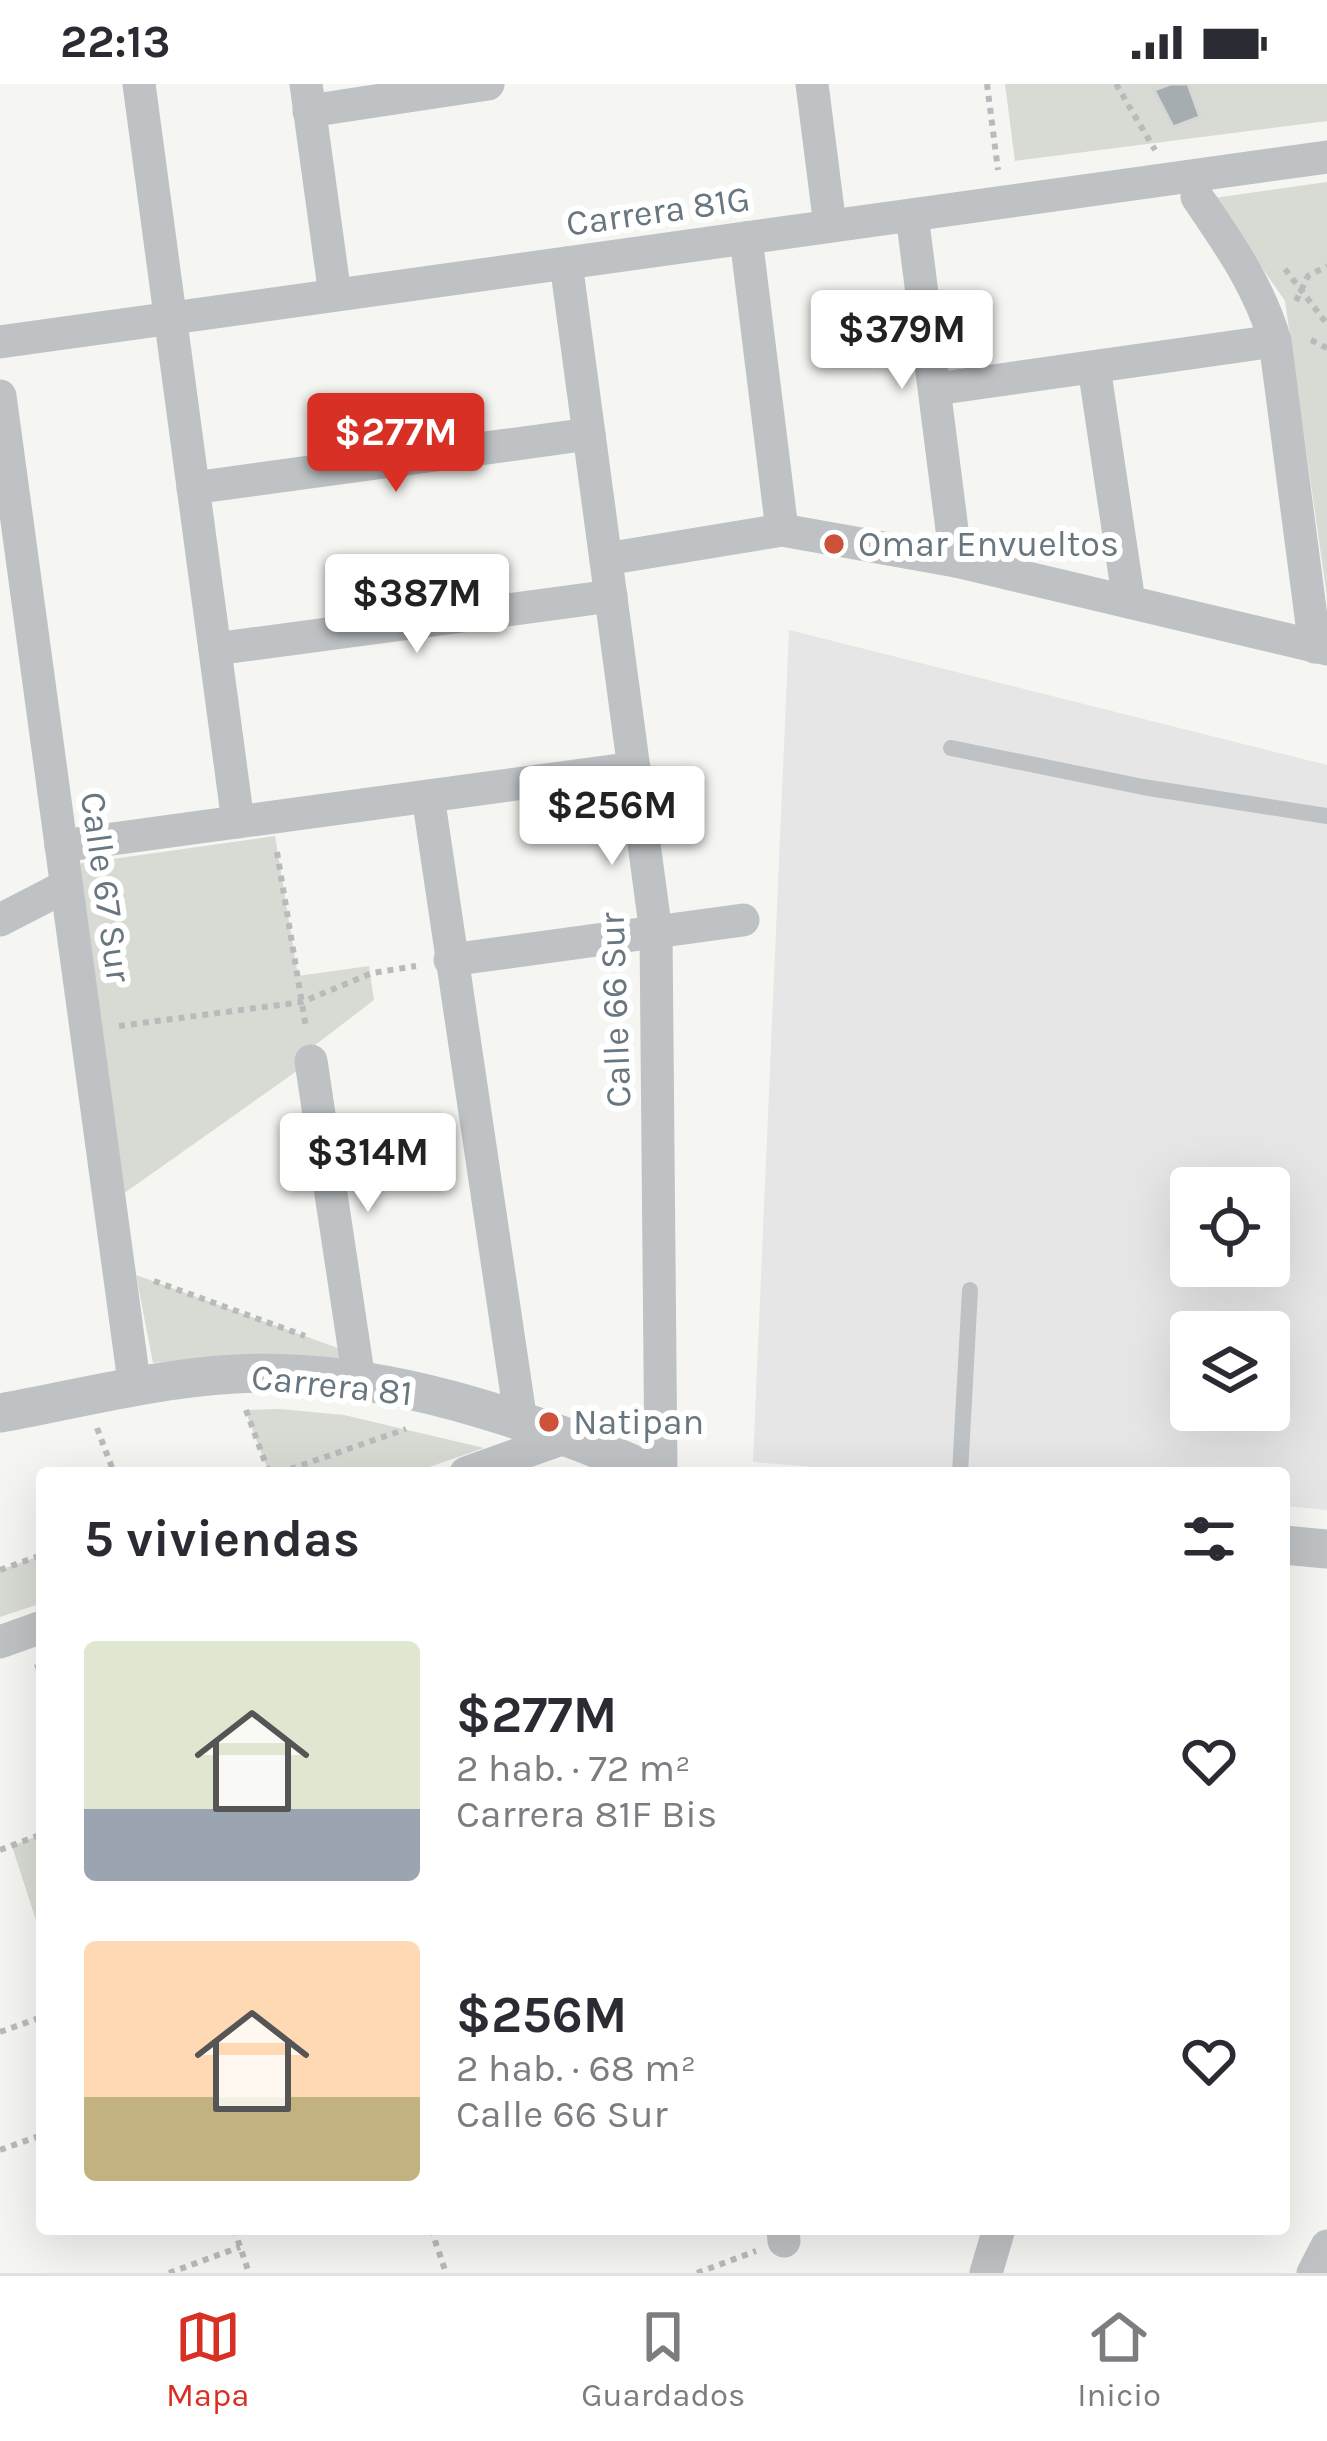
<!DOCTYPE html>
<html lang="es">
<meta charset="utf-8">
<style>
body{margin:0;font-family:Karla,sans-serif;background:#f2f2f3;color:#2b2b33;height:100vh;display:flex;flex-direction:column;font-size:45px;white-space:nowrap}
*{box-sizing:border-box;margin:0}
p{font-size:39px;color:#7c7c81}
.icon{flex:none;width:66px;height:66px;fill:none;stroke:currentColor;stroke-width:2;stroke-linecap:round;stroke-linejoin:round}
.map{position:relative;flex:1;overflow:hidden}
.side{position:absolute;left:36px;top:1383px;width:1254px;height:768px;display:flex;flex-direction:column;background:#fff;border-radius:12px;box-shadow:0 12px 48px #0002}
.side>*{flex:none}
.controls{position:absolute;left:1170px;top:1083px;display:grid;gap:24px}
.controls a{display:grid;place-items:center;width:120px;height:120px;border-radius:12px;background:#fff;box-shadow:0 12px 48px #0002;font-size:60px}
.price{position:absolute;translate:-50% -102px;padding:0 27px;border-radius:12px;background:#fff;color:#222;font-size:39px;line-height:78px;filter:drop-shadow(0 3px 6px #0008)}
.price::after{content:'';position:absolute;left:50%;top:72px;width:36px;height:27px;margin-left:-18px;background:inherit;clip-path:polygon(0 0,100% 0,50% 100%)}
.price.active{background:#d93025;color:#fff}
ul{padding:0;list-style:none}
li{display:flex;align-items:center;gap:36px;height:300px;padding:0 48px}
li span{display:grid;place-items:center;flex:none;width:336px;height:240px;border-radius:12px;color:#555}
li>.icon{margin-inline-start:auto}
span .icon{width:144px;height:144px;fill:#fffc;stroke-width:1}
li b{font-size:51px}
h2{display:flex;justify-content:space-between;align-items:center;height:144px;padding:0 48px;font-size:51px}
.status{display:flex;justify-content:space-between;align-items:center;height:84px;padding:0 60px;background:#fff;direction:ltr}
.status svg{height:33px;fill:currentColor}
.menu{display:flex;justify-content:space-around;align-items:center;height:168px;border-top:3px solid #e1e1e2;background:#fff;font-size:33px;color:#7c7c81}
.menu a{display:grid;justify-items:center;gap:6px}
.menu .active{color:#d93025}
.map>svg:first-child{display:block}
.built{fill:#e5e6e5;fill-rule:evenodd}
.green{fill:#d7dbd3}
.building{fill:#a6adb1;stroke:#d6d6d4;stroke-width:3}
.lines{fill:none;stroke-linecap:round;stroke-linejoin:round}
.path{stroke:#b8bbbc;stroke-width:6;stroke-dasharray:6 6;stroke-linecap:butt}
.service{stroke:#bec2c5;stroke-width:16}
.minor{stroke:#bec2c5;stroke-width:33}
.tertiary{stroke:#bec2c5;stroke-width:39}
.poi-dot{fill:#cd523a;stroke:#fff;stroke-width:4.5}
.labels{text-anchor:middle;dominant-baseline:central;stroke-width:12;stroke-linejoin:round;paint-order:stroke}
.street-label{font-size:36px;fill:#67767f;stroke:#fff}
.poi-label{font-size:36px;fill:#67767f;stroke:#fff;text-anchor:start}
</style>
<div class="status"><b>22:13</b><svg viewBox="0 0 49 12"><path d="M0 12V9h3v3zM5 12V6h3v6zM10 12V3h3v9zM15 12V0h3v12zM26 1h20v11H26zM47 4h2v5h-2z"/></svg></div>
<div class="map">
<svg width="1327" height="2189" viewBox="0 0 1327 2189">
<rect width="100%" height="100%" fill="#f5f5f2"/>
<path class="built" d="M 789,546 L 1327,681 L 1327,1426 L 1284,1422 L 1284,1389 L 888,1389 L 753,1378 ZM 1191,1104 L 1269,1104 L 1269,1182 L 1191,1182 ZM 1191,1248 L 1269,1248 L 1269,1326 L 1191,1326 Z"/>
<g class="green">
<path d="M 1005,0 L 1327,0 L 1327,37 L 1015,77 Z"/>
<path d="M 1327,98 L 1327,513 L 1285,217 L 1214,114 Z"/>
<path d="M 275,752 L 298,892 L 369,882 L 374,916 L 310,965 L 311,977 L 123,1110 L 77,780 Z"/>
<path d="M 136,1191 L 346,1267 L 347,1278 L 218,1272 L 153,1279 Z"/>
<path d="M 280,1325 L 344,1331 L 484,1364 L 412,1389 L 269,1389 L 245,1326 Z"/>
<path d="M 42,1471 L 42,1519 L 0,1533 L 0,1486 Z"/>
<path d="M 42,1750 L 42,1855 L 12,1762 Z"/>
</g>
<path class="building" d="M 1170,0 L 1188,0 L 1200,33 L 1173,43 L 1154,6 Z"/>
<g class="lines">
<g class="path">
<path d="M 987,0 L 998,86"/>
<path d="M 1116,0 L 1155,66"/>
<path d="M 1285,185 L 1327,240"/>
<path d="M 1296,217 L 1308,192 L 1327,182"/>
<path d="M 1311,256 L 1327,264"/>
<path d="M 277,768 L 306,944"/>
<path d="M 119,942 L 302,918 L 372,889 L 416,882"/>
<path d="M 154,1197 L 305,1252"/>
<path d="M 246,1326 L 269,1389"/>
<path d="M 97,1344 L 114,1389"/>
<path d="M 279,1389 L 406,1345"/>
<path d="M 0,1486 L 42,1471"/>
<path d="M 37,1580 L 42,1596"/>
<path d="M 0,1766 L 42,1750"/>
<path d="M 0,1948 L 42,1933"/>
<path d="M 0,2066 L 42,2051"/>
<path d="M 234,2145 L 249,2189"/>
<path d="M 431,2145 L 446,2189"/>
<path d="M 169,2189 L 240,2163"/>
<path d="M 697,2189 L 756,2167"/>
</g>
<g class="service">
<path d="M 951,664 L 1143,703 L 1327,732"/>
<path d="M 960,1389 L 970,1206"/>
</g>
<g class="minor">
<path d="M 139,0 L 238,738"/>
<path d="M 306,0 L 335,211"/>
<path d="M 812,0 L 830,142"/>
<path d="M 309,27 L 488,0"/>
<path d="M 1197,113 C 1229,160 1259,202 1275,257 L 1315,563"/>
<path d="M 912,131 L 956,477"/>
<path d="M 746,154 L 782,446"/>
<path d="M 566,179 L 656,849 L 661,1389"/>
<path d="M 0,258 L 1327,73"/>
<path d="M 1094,283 L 1129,518"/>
<path d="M 936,305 L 1275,257"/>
<path d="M 0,312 L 135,1305"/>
<path d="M 193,404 L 589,350"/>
<path d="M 606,475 L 782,446 L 956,477 L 1327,565"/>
<path d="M 215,565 L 611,512"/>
<path d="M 428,712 L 521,1338"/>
<path d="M 61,762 L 634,684"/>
<path d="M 0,836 L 66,802"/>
<path d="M 450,876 L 743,836"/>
<path d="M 311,977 L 359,1296"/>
<path d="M 466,1389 L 567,1353"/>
<path d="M 0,1558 L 42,1543"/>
<path d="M 783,2145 L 784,2157"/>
<path d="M 986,2189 L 999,2145"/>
<path d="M 1313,2189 L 1327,2162"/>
</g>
<g class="tertiary">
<path d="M 0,1329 C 78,1315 157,1294 236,1290 C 350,1284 463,1315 569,1354 C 598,1364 625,1378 654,1389"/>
<path d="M 1284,1461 L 1327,1465"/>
</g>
</g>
<g class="poi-dot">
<circle cx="834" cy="460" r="12"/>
<circle cx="549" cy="1338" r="12"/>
</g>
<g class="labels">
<g class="street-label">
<text transform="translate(658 127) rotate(-8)">Carrera 81G</text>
<text transform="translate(106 803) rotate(82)">Calle 67 Sur</text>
<text transform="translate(615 926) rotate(-92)">Calle 66 Sur</text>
<text transform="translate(332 1301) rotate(6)">Carrera 81</text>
</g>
<g class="poi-label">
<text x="858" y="460">Omar Envueltos</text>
<text x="573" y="1338">Natipan</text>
</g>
</g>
</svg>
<div class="controls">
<a><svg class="icon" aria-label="locate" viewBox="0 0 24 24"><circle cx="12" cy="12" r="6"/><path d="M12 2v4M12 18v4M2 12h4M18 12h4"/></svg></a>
<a><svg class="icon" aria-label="layers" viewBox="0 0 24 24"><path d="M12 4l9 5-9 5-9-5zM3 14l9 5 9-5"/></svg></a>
</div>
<b class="price" style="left:902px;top:308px">$379M</b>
<b class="price active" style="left:396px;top:411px">$277M</b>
<b class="price" style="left:417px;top:572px">$387M</b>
<b class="price" style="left:612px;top:784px">$256M</b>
<b class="price" style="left:368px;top:1131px">$314M</b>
<section class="side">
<h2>5 viviendas<svg class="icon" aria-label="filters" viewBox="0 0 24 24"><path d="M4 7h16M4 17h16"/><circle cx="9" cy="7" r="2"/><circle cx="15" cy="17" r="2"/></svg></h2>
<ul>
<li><span style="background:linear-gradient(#dfe7d0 70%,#9aa5b1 0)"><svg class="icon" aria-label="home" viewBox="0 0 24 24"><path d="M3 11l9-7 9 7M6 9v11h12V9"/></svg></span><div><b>$277M</b><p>2 hab. · 72 m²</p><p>Carrera 81F Bis</p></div><svg class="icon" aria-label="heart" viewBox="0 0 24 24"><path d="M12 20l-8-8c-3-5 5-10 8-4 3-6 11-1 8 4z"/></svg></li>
<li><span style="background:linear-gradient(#ffd9b3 65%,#c2b280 0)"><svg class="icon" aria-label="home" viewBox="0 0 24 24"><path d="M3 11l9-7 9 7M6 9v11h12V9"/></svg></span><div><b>$256M</b><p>2 hab. · 68 m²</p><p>Calle 66 Sur</p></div><svg class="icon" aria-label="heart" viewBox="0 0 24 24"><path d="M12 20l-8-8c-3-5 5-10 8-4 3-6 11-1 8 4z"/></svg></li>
</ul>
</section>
</div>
<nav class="menu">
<a class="active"><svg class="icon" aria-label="map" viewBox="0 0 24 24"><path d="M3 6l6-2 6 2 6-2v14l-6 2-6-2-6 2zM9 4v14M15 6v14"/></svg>Mapa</a>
<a><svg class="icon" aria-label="saved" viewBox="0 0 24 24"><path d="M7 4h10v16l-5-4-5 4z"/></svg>Guardados</a>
<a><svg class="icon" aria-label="home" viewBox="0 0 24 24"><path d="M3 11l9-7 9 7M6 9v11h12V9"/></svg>Inicio</a>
</nav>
